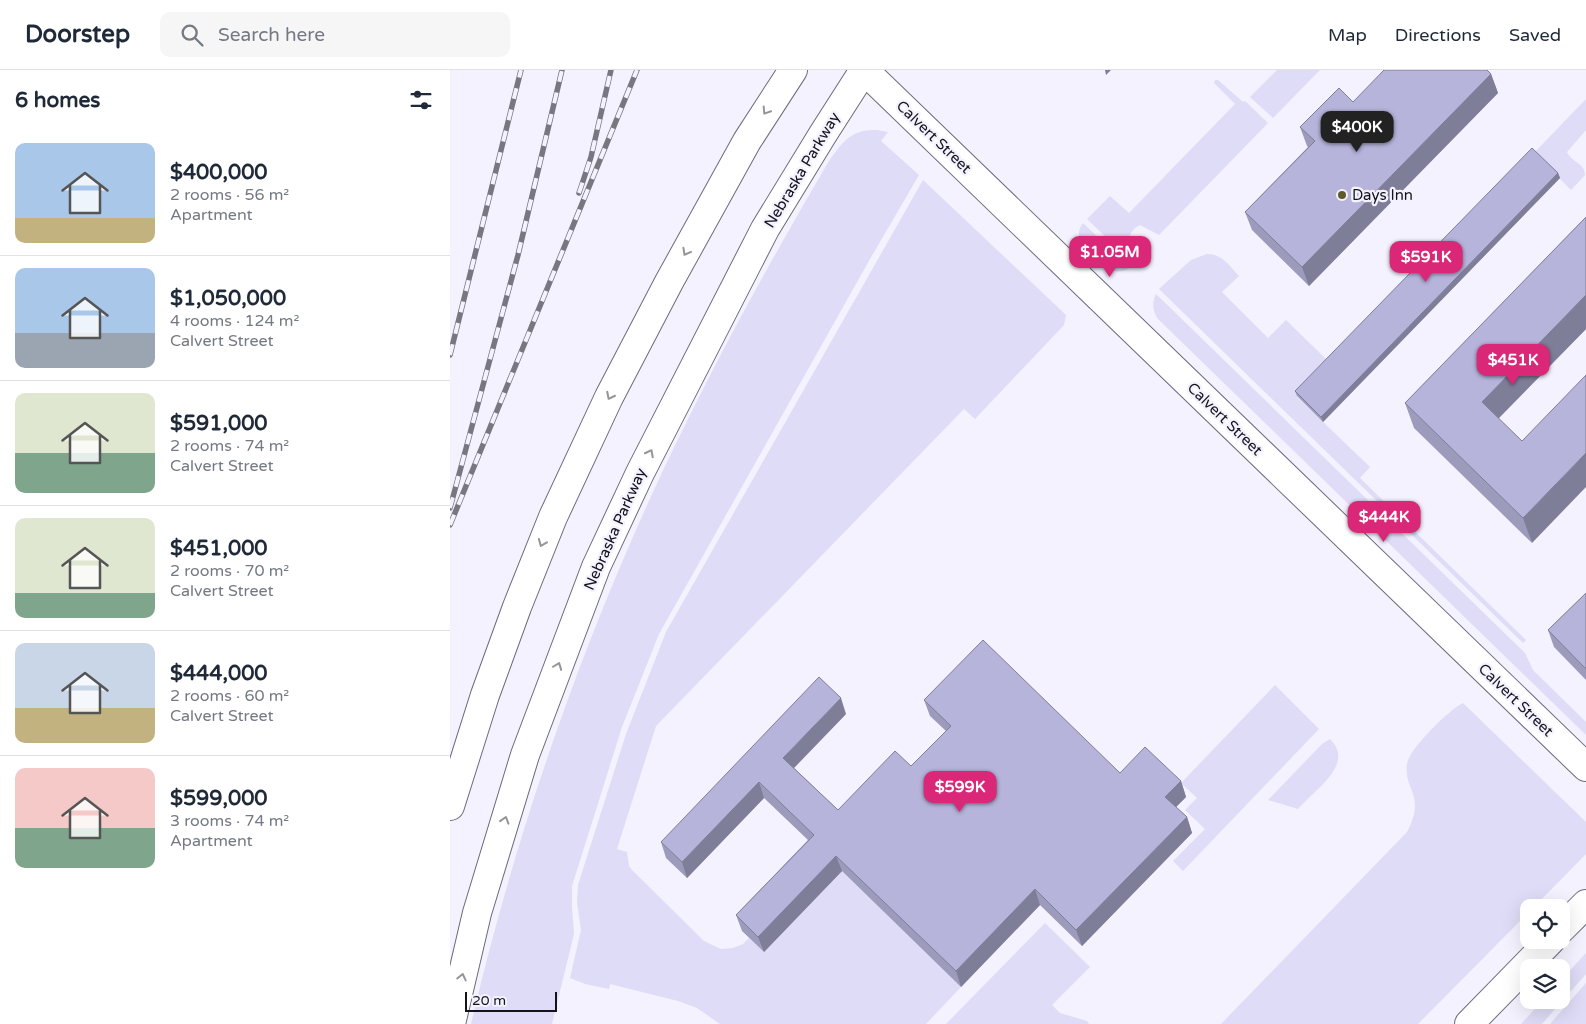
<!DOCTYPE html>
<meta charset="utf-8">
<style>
body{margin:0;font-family:"Varela Round",sans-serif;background:#f6f6f7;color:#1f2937;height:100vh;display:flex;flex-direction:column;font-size:19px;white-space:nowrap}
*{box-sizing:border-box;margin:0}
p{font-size:16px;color:#747a83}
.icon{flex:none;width:28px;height:28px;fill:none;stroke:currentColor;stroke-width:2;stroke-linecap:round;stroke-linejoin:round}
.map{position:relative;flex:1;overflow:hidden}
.sheet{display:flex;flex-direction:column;background:#fff;width:450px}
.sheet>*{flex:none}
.buttons{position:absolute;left:1070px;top:829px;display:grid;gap:10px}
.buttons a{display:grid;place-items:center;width:50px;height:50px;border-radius:10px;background:#fff;box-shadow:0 5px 20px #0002;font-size:25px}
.scale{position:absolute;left:15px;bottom:12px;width:92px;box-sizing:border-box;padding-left:5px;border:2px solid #14131a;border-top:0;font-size:14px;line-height:18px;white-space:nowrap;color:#14131a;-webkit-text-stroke:4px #f3f2fe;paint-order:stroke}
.price{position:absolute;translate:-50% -42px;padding:0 11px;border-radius:10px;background:#db2777;color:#fff;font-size:16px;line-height:32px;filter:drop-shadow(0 1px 2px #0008)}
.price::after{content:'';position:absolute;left:50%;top:30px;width:15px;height:11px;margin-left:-8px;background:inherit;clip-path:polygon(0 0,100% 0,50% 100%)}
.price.on{background:#222;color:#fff}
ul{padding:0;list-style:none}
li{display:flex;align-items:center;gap:15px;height:125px;padding:0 15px}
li+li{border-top:1px solid #e0e1e3}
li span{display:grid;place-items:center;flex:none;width:140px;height:100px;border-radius:10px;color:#555}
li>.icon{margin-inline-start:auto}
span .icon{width:60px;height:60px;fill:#fffc;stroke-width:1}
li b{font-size:21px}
h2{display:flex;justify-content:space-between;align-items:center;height:60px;padding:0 15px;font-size:21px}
header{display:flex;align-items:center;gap:30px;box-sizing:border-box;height:70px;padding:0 25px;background:#fff;border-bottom:1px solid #e0e1e3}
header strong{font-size:24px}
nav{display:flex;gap:28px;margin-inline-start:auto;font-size:18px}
.search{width:350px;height:45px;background:#f6f6f7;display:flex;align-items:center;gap:12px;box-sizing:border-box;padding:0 18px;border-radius:10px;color:#747a83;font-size:19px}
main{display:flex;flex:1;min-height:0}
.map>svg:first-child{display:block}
.green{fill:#dedcf6}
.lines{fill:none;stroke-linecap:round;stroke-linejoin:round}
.minor-casing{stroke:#6c6b7d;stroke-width:30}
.secondary-casing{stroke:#6c6b7d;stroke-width:30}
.primary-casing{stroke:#6c6b7d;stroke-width:30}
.minor{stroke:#fff;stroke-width:28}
.secondary{stroke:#fff;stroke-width:28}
.primary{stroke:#fff;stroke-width:28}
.rail-casing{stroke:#787780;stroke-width:5.5}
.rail{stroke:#f3f2fe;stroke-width:4;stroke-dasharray:11;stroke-linecap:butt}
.wall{fill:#9d9bbc}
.shaded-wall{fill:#7f7e99}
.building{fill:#b6b4db;stroke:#7f7e99}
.oneway{stroke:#959598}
.poi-dot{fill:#5d5c29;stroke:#f3f2fe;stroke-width:2}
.labels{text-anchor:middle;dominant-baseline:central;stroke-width:4.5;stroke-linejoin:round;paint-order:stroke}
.street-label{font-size:15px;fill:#14131a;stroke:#f3f2fe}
.poi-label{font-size:15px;fill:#14131a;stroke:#f3f2fe;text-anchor:start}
</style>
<header>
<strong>Doorstep</strong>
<div class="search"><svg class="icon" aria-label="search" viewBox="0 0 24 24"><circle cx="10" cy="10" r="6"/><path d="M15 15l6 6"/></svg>Search here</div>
<nav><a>Map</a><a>Directions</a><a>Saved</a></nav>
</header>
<main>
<section class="sheet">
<h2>6 homes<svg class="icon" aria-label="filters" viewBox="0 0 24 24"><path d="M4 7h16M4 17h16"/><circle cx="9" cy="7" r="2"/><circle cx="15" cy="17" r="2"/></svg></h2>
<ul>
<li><span style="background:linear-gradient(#a9c7e8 75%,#c2b280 0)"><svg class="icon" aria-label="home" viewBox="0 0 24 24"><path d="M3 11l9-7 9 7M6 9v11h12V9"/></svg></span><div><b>$400,000</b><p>2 rooms · 56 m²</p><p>Apartment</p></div></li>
<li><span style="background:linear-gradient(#a9c7e8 65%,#9aa5b1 0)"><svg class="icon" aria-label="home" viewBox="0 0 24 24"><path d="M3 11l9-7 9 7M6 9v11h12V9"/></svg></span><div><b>$1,050,000</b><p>4 rooms · 124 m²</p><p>Calvert Street</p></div></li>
<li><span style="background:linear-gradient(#dfe7d0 60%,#7fa58c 0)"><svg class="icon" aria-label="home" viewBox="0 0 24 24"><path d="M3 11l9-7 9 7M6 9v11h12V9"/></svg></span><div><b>$591,000</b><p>2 rooms · 74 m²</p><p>Calvert Street</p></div></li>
<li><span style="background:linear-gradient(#dfe7d0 75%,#7fa58c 0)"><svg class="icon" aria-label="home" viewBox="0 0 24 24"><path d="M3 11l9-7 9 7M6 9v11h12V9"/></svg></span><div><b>$451,000</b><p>2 rooms · 70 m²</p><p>Calvert Street</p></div></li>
<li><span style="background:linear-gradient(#c9d6e8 65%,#c2b280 0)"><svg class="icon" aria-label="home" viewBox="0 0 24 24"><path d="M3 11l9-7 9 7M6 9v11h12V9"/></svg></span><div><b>$444,000</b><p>2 rooms · 60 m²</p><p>Calvert Street</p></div></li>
<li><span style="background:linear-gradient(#f6c9c9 60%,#7fa58c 0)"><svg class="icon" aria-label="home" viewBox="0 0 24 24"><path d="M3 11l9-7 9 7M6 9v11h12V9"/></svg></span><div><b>$599,000</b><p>3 rooms · 74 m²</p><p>Apartment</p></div></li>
</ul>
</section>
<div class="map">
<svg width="1136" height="954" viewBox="0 0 1136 954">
<rect width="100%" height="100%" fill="#f3f2fe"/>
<g class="green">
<path d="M 827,0 L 870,0 L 823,48 L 800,27 Z"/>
<path d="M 765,10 L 768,10 L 793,32 L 795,31 L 818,53 L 709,165 L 690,155 C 674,163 680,175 689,186 L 684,194 L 637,149 L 660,126 L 679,143 L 785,34 L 764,13 Z"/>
<path d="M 1136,29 L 1136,60 L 1117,82 C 1121,92 1135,93 1135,105 L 1121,120 L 1084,83 Z"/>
<path d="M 427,60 L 438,62 L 431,71 L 469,105 L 420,189 L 209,564 L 172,657 L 122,816 L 122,837 L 124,864 L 102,954 L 21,954 C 69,749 143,540 237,351 C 281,262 329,176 379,91 C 393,71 402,59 427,60 Z"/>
<path d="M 473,110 L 616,245 L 614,255 L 525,349 L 514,339 L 206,656 L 167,779 L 177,782 L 179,796 L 182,800 L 254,871 L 260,874 L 271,879 L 283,878 L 293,874 L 299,868 L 314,882 L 392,801 L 511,917 L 476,954 L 270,954 L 247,938 L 228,931 L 160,914 L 159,919 L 135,914 L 120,908 L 131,860 L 127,832 L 128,815 L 176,664 L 216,562 Z"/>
<path d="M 633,153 L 680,198 C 675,201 668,203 662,200 C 654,198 630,175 629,167 C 628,162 630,157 633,153 Z"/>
<path d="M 757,184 C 772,184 779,195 789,206 L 772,222 L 818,268 L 836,250 L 880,293 L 847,327 L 920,397 L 910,408 L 1076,570 L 1073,573 L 709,219 L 741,190 Z"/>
<path d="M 706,224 L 1075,583 L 1083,600 L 1136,652 L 1136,665 L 708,249 C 702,240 702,233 706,224 Z"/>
<path d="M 825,615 L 869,659 L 733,801 L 723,791 L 755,759 L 735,740 L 747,728 L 731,713 Z"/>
<path d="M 1013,633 L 1136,752 L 1136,784 L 1084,837 L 1079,838 L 1079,842 L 968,954 L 771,954 L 957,762 C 964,749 968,736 962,721 C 960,715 957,710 957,703 C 956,698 957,692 959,688 C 965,674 1000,639 1013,633 Z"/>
<path d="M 880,669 C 906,694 864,720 848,739 L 818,730 L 872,674 Z"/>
<path d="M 595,853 L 640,897 L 602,935 L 610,943 L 637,951 L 639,954 L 496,954 Z"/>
<path d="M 1136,883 L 1136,904 L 1092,954 L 1071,954 L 1093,930 L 1111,930 L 1111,910 Z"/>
<path d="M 1136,913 L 1136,954 L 1100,954 Z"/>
</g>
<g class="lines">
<defs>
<path id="minor" d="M 414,0 L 1136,697"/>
<g id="secondary">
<path d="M 1111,859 L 1136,834"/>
<path d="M 1019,954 L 1101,870"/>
</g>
<g id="primary">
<path d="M 0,736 L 35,625 L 67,537 L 103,447 L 159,327 L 219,212 L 297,71 L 343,0"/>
<path d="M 1,954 L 27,843 L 75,685 L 146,497 L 190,403 L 315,159 L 373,64 L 414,0"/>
</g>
</defs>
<use href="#minor" class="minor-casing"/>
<use href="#secondary" class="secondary-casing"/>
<use href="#primary" class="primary-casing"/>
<use href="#minor" class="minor"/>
<use href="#secondary" class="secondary"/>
<use href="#primary" class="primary"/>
<defs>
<g id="rail">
<path d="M 129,123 L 141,87 L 161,0"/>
<path d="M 0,285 L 71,0"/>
<path d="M 0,438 L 68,185 L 112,0"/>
<path d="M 0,455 L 187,0"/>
</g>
</defs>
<use href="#rail" class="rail-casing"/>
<use href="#rail" class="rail"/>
</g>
<g class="wall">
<path d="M 1041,4 L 1048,23 L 859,216 L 802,160 L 795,142 L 858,77 L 857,76 L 850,57 L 903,32 Z"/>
<path d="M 1108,103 L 1110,108 L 873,352 L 847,326 L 845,321 Z"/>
<path d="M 1136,147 L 1136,259 L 1049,348 L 1082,473 L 964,358 L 955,333 Z"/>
<path d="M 1136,523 L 1136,610 L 1104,577 L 1098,560 Z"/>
<path d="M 474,630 L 670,703 L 731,711 L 736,727 L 726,737 L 737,747 L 742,763 L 632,876 L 590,835 L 511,917 L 392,801 L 314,882 L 292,861 L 286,845 L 358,770 L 314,728 L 237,808 L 216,788 L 211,772 L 396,644 L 344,698 L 388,740 L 461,696 L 496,661 L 480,646 Z"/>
</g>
<g class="shaded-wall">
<path d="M 655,0 L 661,0 L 656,5 Z"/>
<path d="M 1041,4 L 1048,23 L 859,216 L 852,197 Z"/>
<path d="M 1108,103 L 1110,108 L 873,352 L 871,347 Z"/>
<path d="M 1136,225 L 1136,259 L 1041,356 L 1032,332 Z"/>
<path d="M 1136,383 L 1136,417 L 1082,473 L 1073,448 Z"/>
<path d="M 391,628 L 396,644 L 339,703 L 333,688 Z"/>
<path d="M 731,711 L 736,727 L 721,742 L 715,727 Z"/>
<path d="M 309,712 L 314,728 L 237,808 L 232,792 Z"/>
<path d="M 737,747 L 742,763 L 632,876 L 626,860 Z"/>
<path d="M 386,786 L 392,801 L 314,882 L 308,867 Z"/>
<path d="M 585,819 L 590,835 L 511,917 L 506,901 Z"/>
</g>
<g class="building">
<path d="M 934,0 L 1037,0 L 1041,4 L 852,197 L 795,142 L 865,71 L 850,57 L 889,18 L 903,32 Z"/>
<path d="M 1082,78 L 1108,103 L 871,347 L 845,321 Z"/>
<path d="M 1136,147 L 1136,225 L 1032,332 L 1072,371 L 1136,305 L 1136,383 L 1073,448 L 955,333 Z"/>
<path d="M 1136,523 L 1136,599 L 1098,560 Z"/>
<path d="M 533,570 L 670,703 L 695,677 L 731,711 L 715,727 L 737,747 L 626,860 L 585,819 L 506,901 L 386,786 L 308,867 L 286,845 L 364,765 L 309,712 L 232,792 L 211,772 L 369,607 L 391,628 L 333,688 L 388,740 L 445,681 L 461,696 L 501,656 L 474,630 Z"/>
</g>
<defs><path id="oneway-chevron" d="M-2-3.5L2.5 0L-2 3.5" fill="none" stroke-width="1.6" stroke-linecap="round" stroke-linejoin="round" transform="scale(1.25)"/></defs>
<g class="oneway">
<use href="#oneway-chevron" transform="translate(316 41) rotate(123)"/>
<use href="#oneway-chevron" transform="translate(236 182) rotate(119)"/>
<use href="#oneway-chevron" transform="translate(160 326) rotate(117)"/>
<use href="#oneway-chevron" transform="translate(200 383) rotate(-63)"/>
<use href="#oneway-chevron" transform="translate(92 473) rotate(112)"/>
<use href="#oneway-chevron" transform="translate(108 596) rotate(-69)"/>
<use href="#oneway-chevron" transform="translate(55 750) rotate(-73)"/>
<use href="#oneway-chevron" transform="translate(12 907) rotate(-77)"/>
</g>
<circle class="poi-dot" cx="892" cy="125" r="5"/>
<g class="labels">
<g class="street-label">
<text transform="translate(484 67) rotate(44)">Calvert Street</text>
<text transform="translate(352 100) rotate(-59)">Nebraska Parkway</text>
<text transform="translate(775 349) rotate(44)">Calvert Street</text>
<text transform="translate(165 459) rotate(-66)">Nebraska Parkway</text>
<text transform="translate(1066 630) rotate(44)">Calvert Street</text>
</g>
<g class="poi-label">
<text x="902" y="125">Days Inn</text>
</g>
</g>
</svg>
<div class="buttons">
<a><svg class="icon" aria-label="locate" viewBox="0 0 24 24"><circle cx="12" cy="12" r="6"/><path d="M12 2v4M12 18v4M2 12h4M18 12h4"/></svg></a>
<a><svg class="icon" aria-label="layers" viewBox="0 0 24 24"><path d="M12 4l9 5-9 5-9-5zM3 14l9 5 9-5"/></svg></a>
</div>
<div class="scale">20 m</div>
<b class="price on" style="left:907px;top:83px">$400K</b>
<b class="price" style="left:660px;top:208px">$1.05M</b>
<b class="price" style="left:976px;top:213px">$591K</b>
<b class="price" style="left:1063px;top:316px">$451K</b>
<b class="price" style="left:934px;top:473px">$444K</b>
<b class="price" style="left:510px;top:743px">$599K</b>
</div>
</main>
